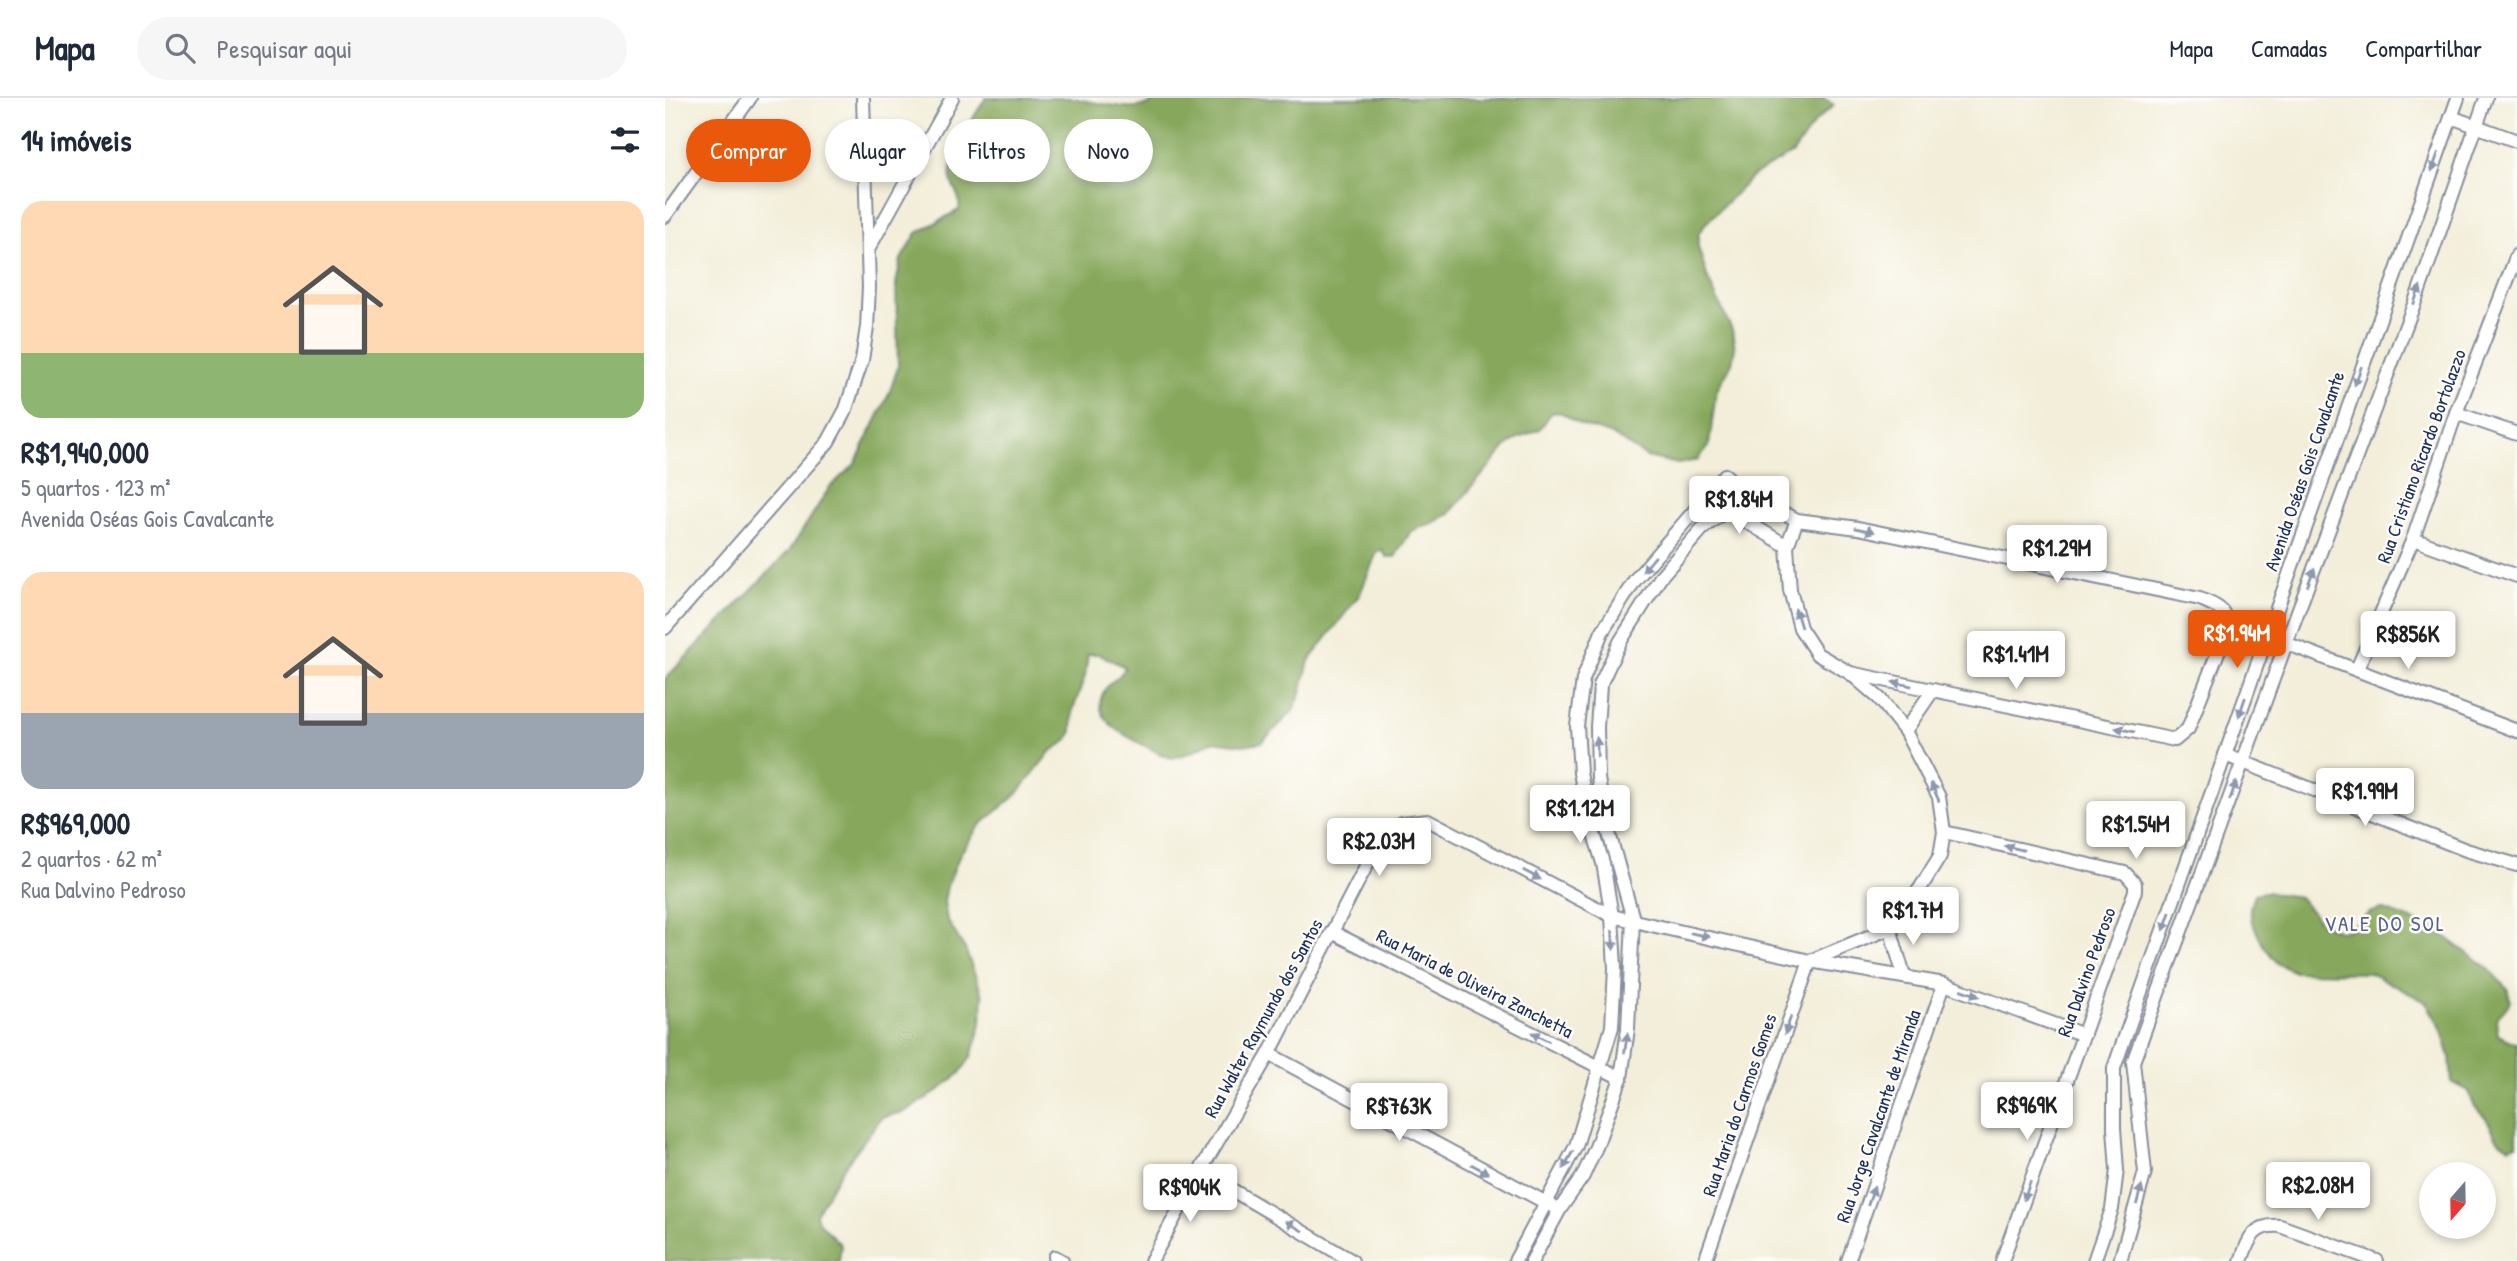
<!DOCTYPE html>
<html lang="pt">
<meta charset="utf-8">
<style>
body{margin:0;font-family:"Patrick Hand",sans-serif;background:#f6f6f7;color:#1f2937;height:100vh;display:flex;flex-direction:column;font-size:26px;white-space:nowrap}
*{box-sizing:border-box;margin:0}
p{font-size:23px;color:#747a83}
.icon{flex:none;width:38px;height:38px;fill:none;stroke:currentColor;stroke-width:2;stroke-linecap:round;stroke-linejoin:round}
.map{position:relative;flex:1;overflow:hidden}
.details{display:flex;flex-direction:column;background:#fff;width:665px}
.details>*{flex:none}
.top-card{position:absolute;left:21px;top:21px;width:665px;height:63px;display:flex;gap:14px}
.needle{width:46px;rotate:200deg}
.tools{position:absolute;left:1754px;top:1064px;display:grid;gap:14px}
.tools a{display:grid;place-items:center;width:77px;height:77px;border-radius:50%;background:#fff;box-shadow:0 4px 10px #0003;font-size:35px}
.price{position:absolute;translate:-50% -60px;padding:0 16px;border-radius:7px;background:#fff;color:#222;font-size:23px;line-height:46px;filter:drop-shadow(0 2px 4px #0008)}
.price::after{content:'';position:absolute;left:50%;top:42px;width:21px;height:16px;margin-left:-10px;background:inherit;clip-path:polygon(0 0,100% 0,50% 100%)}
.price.current{background:#ea580c;color:#fff}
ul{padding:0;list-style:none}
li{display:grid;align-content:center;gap:14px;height:371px;padding:0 21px}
li span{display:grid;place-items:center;height:217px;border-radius:21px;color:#555}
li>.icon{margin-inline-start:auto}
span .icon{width:126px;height:126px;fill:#fffc;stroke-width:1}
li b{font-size:30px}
h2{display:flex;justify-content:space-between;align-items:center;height:84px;padding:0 21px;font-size:30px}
.chip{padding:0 24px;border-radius:32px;background:#fff;box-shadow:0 4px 10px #0003;font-size:24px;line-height:63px}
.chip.current{background:#ea580c;color:#fff}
header{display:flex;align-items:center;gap:42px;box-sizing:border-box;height:98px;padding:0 35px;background:#fff;border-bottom:2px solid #e0e1e3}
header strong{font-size:33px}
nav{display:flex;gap:38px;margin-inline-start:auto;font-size:24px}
.search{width:490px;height:63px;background:#f6f6f7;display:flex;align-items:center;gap:18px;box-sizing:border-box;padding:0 24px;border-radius:38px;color:#747a83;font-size:26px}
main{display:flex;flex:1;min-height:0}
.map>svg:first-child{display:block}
.forest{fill:#86a75c;stroke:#506b5d;stroke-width:2}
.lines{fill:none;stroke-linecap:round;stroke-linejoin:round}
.street-casing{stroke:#878e9c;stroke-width:16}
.street{stroke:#fff;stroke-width:12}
.oneway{fill:#8d97ae}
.labels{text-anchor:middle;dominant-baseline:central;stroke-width:5;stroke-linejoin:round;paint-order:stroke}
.street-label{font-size:19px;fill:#1b2f5e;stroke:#fdfcf7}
.neighbourhood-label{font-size:21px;letter-spacing:2px;fill:#565f92;stroke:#fdfcf7}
</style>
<header>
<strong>Mapa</strong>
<div class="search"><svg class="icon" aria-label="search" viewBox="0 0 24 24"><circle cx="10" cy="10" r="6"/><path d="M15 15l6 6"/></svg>Pesquisar aqui</div>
<nav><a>Mapa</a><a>Camadas</a><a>Compartilhar</a></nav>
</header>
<main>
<section class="details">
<h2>14 imóveis<svg class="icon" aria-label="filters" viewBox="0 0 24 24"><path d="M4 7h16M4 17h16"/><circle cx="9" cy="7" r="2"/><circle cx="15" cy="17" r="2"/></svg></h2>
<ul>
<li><span style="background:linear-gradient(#ffd9b3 70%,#8fb573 0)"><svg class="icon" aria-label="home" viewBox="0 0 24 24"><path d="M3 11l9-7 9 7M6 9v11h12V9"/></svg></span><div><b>R$1,940,000</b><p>5 quartos · 123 m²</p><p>Avenida Oséas Gois Cavalcante</p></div></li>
<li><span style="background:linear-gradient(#ffd9b3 65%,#9aa5b1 0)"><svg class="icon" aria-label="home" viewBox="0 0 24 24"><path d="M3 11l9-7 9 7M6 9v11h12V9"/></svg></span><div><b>R$969,000</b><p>2 quartos · 62 m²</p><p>Rua Dalvino Pedroso</p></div></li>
</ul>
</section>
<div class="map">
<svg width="1852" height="1163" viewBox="0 0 1852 1163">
<rect width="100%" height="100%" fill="#fdfcf7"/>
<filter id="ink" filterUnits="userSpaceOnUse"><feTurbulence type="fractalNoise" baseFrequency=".0143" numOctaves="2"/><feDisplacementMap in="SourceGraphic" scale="14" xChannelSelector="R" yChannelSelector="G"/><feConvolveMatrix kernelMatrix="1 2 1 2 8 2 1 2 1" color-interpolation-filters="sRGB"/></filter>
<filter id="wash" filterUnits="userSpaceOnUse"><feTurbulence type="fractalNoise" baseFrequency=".00686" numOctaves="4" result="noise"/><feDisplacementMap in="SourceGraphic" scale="28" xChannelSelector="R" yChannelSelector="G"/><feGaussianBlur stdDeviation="1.57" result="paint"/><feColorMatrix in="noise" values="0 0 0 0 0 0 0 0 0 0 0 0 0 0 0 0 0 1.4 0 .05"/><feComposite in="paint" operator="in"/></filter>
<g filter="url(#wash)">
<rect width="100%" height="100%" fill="#f3eed9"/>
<g class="forest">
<path d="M 321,0 L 410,0 C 413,2 455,9 461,9 C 468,10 477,8 484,7 L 489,0 L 1159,0 L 1169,7 L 1150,24 L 1128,55 L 1089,77 L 1041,125 L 1033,136 L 1033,149 L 1043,181 L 1067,232 L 1070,250 L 1067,265 L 1051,294 L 1044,347 L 1032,362 L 1013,366 L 982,359 L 945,336 L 914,326 L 897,315 L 887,314 L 875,331 L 851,341 L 840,350 L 785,415 L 770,424 L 746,433 L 730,459 L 722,459 L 717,452 L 712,454 L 695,496 L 644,563 L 636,595 L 628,613 L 597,644 L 578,647 L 547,643 L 527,654 L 508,660 L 500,658 C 477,645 415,624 442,589 C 448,581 457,579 460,569 L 434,556 L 423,556 L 420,578 L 408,612 L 407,633 L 403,642 L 385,654 L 353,695 L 314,728 L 295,756 L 282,788 L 279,804 L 282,822 L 300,851 L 318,898 L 316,926 L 306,959 L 295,975 L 273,993 L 239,1014 L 217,1019 L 176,1073 L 151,1116 L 153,1123 L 176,1147 L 174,1163 L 0,1163 L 0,581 L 125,452 L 165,389 L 190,366 L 224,296 L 233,269 L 231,186 L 236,161 L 252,135 L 294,112 C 296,95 289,95 286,81 C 282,58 309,18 321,0 Z"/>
<path d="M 1600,794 L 1634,799 L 1657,826 L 1675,833 L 1684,832 L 1704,815 L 1717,811 L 1768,830 L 1823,870 L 1843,892 L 1846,904 L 1831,921 L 1833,937 L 1852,946 L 1852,1046 L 1844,1049 C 1828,1041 1831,1035 1822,1022 C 1810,1008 1810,1013 1804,993 L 1787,984 L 1785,959 L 1776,930 L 1761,904 L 1705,875 L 1630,874 L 1613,866 L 1598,847 L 1587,824 L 1585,810 L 1589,796 Z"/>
</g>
</g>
<g filter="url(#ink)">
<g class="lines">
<defs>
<g id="street">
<path d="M 1786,19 L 1852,43"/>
<path d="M 0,118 L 85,0"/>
<path d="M 204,150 L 287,0"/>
<path d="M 1791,315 L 1852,336"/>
<path d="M 1033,408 L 1062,412 L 1122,448"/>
<path d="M 1748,441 L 1852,478"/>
<path d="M 0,530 L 163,344 L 181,311 L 197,262 L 202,229 L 204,189 L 198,0"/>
<path d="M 1623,546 L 1852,633"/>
<path d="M 1692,571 L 1748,441 L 1791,315 L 1852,157"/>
<path d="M 1240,633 L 1268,592"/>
<path d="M 1560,657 L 1801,752 L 1852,767"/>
<path d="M 1279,734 L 1460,775 L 1470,786 L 1470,793 L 1337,1163"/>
<path d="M 1225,830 L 1239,878"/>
<path d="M 667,834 L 956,980"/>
<path d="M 604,956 L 887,1108"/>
<path d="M 535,1073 L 687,1163"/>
<path d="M 390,1159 L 397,1163"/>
<path d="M 486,1163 L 535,1073 L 604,956 L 714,743 L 736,725 L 763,722 L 947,818 L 1145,863 L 1279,886 L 1419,937"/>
<path d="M 850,1163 L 911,1048 L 947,929 L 950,870 L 947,818 L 938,765 L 924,720 L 915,675 L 912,628 L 918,581 L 937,534 L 970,482 L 1060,377 L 1078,393 L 1132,422 L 1193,430 L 1535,501 C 1553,509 1561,510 1562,531 L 1523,631 L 1510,642 L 1185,575"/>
<path d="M 867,1163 L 895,1111 L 918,1078 L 931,1049 L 956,980 L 963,931 L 968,821 L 939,717 L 933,680 L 932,629 L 935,587 L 955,544 L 997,477 L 1037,431 L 1062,412 L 1078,393"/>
<path d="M 1040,1163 L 1145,863 L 1225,830 L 1256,789 L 1275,758 L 1279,734 L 1274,699 L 1240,633 L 1215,601 L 1185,575 L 1152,556 L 1135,530 L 1125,492 L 1122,448 L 1132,422"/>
<path d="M 1183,1163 L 1279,886"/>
<path d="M 1429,1163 L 1447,1111 L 1452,1072 L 1449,1030 L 1449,970 L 1793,0"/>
<path d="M 1455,1163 L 1480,1074 L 1468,964 L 1630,521 L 1754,193 L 1821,0"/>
<path d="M 1576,1163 C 1584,1141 1588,1126 1615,1128 L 1712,1163"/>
</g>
</defs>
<use href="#street" class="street-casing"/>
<use href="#street" class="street"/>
</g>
<defs><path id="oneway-solid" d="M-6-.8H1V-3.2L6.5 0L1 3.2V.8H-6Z" transform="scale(1.75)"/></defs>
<g class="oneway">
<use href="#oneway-solid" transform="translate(1770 64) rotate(110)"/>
<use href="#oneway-solid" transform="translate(1752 197) rotate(-70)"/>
<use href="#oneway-solid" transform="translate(1693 278) rotate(110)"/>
<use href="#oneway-solid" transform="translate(1200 432) rotate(11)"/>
<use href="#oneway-solid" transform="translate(984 466) rotate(130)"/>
<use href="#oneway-solid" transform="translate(1646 479) rotate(-69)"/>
<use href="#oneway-solid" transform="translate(1133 520) rotate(-107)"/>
<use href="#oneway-solid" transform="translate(1237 586) rotate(-168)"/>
<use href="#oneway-solid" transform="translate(1577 609) rotate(109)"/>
<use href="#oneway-solid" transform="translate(1460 632) rotate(-168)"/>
<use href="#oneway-solid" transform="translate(932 649) rotate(-92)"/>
<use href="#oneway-solid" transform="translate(1568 693) rotate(-70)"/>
<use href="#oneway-solid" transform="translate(1270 694) rotate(-114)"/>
<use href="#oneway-solid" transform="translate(1349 750) rotate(-167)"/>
<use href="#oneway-solid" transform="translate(867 777) rotate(28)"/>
<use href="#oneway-solid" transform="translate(1502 823) rotate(109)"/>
<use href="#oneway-solid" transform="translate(1035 837) rotate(13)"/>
<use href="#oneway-solid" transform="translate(948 842) rotate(87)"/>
<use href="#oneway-solid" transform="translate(1305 895) rotate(20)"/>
<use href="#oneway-solid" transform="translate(1123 927) rotate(109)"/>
<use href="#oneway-solid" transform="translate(875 939) rotate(-153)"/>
<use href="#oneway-solid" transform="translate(961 945) rotate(-82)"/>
<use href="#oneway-solid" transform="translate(903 1062) rotate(119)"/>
<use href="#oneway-solid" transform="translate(815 1071) rotate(29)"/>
<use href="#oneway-solid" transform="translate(1362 1093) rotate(110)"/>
<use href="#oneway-solid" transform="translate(1474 1097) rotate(-75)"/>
<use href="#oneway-solid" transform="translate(1206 1098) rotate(-71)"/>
<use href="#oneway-solid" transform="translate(629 1128) rotate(-149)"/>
</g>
</g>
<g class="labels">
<g class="street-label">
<text transform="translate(1756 358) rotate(-70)">Rua Cristiano Ricardo Bortolazzo</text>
<text transform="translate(1639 373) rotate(-71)">Avenida Oséas Gois Cavalcante</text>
<text transform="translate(1421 874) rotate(-70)">Rua Dalvino Pedroso</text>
<text transform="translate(810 885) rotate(27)">Rua Maria de Oliveira Zanchetta</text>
<text transform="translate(598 920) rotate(-61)">Rua Walter Raymundo dos Santos</text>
<text transform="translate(1074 1007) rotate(-71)">Rua Maria do Carmos Gomes</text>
<text transform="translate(1213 1018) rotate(-71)">Rua Jorge Cavalcante de Miranda</text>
</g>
<g class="neighbourhood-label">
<text x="1720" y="825">VALE DO SOL</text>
</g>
</g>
</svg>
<div class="tools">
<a><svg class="needle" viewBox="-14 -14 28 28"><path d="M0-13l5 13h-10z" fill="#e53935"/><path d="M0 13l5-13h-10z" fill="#747a83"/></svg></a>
</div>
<b class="price" style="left:1074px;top:438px">R$1.84M</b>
<b class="price" style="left:1392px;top:487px">R$1.29M</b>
<b class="price current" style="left:1572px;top:572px">R$1.94M</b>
<b class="price" style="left:1743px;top:573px">R$856K</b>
<b class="price" style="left:1351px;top:593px">R$1.41M</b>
<b class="price" style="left:1700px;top:730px">R$1.99M</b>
<b class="price" style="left:915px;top:747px">R$1.12M</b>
<b class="price" style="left:1471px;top:763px">R$1.54M</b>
<b class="price" style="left:714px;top:780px">R$2.03M</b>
<b class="price" style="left:1248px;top:849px">R$1.7M</b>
<b class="price" style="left:1362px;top:1044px">R$969K</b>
<b class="price" style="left:734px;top:1045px">R$763K</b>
<b class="price" style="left:1653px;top:1124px">R$2.08M</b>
<b class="price" style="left:525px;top:1126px">R$904K</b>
<div class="top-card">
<a class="chip current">Comprar</a>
<a class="chip">Alugar</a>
<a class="chip">Filtros</a>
<a class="chip">Novo</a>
</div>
</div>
</main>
